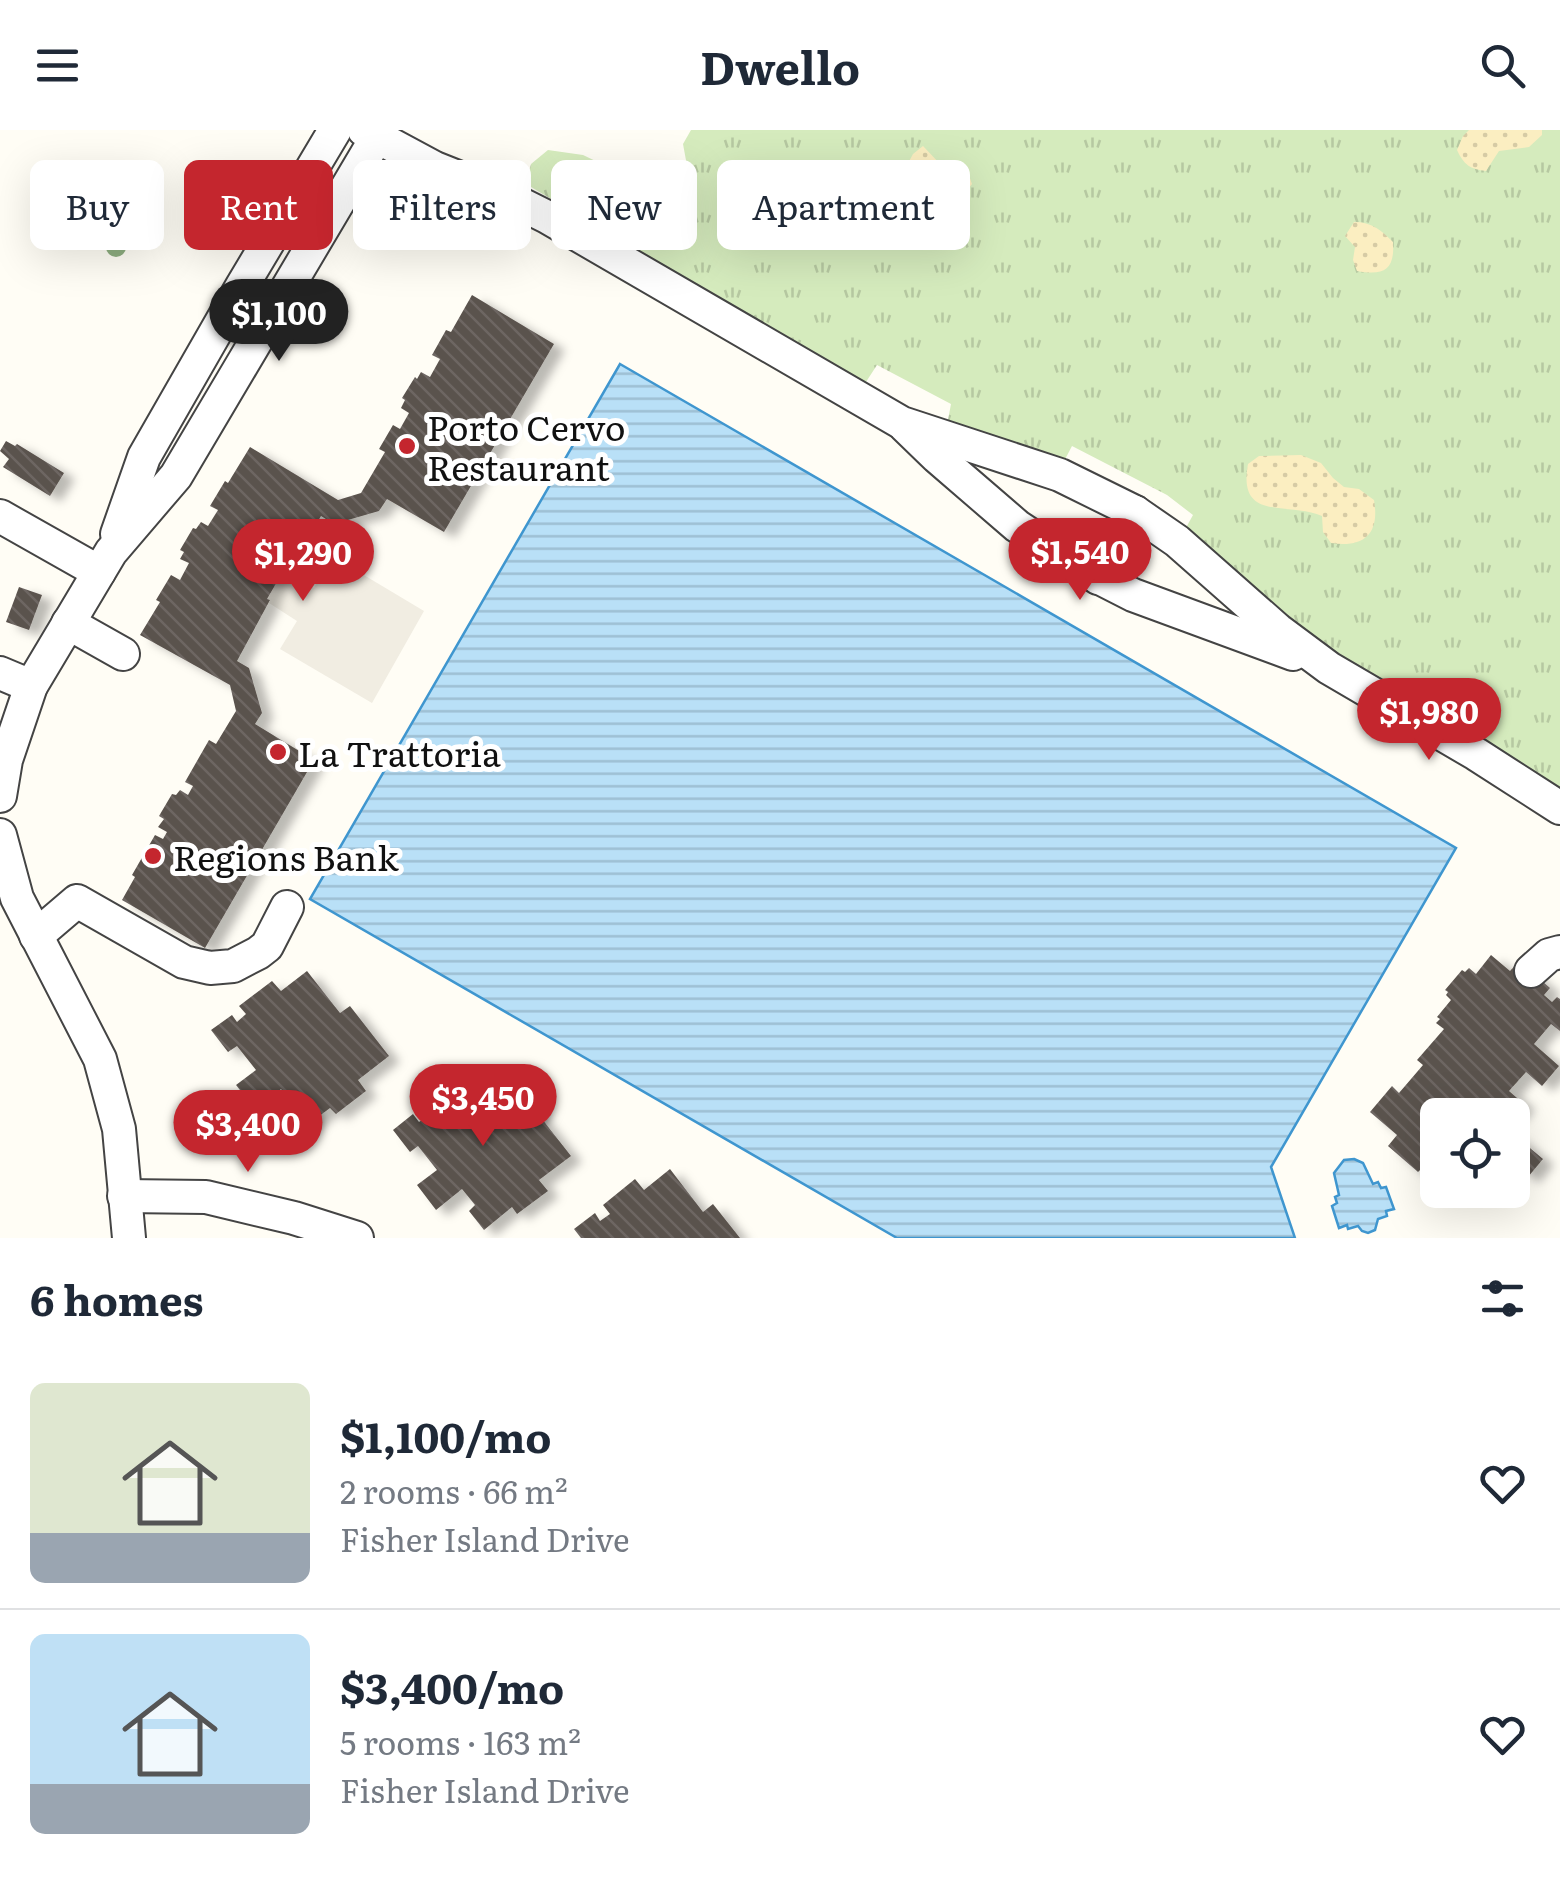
<!DOCTYPE html>
<meta charset="utf-8">
<style>
body{margin:0;font-family:Literata,serif;background:#f2f2f3;color:#1f2937;height:100vh;display:flex;flex-direction:column;font-size:38px;white-space:nowrap}
*{box-sizing:border-box;margin:0}
p{font-size:32px;color:#747a83}
.icon{flex:none;width:55px;height:55px;fill:none;stroke:currentColor;stroke-width:2;stroke-linecap:round;stroke-linejoin:round}
.map{position:relative;height:1108px;overflow:hidden}
.drawer{display:flex;flex-direction:column;background:#fff;flex:1}
.drawer>*{flex:none}
.banner{position:absolute;left:30px;top:30px;width:1000px;height:90px;display:flex;gap:20px}
.tools{position:absolute;left:1420px;top:968px;display:grid;gap:20px}
.tools a{display:grid;place-items:center;width:110px;height:110px;border-radius:15px;background:#fff;box-shadow:0 10px 40px #0002;font-size:50px}
.price{position:absolute;translate:-50% -85px;padding:0 22px;border-radius:35px;background:#c4262e;color:#fff;font-size:32px;line-height:65px;filter:drop-shadow(0 2px 5px #0008)}
.price::after{content:'';position:absolute;left:50%;top:60px;width:30px;height:22px;margin-left:-15px;background:inherit;clip-path:polygon(0 0,100% 0,50% 100%)}
.price.current{background:#222;color:#fff}
ul{padding:0;list-style:none}
li{display:flex;align-items:center;gap:30px;height:250px;padding:0 30px}
li+li{border-top:2px solid #e0e1e3}
li span{display:grid;place-items:center;flex:none;width:280px;height:200px;border-radius:15px;color:#555}
li>.icon{margin-inline-start:auto}
span .icon{width:120px;height:120px;fill:#fffc;stroke-width:1}
li b{font-size:42px}
h2{display:flex;justify-content:space-between;align-items:center;height:120px;padding:0 30px;font-size:42px}
.pill{padding:0 35px;border-radius:15px;background:#fff;box-shadow:0 10px 40px #0002;font-size:35px;line-height:90px}
.pill.current{background:#c4262e;color:#fff}
header{display:flex;justify-content:space-between;align-items:center;height:130px;padding:0 30px;background:#fff;font-size:45px;font-weight:700}
.map>svg:first-child{display:block}
.grass{fill:url(#grass-tufts)}
.sand{fill:url(#sand-dots)}
.plaza{fill:#f1ede2}
.water{fill:url(#water-rules);stroke:#3f96cf;stroke-width:2.5}
.building{fill:url(#building-back-hatch);filter:url(#shadow)}
.lines{fill:none;stroke-linecap:round;stroke-linejoin:round}
.minor-casing{stroke:#444;stroke-width:36}
.minor{stroke:#fff;stroke-width:32}
.tree{fill:#8dad7f}
.poi-dot{fill:#c4262e;stroke:#fff;stroke-width:4}
.labels{text-anchor:middle;dominant-baseline:central;stroke-width:10;stroke-linejoin:round;paint-order:stroke}
.poi-label{font-size:35px;fill:#111;stroke:#fff;text-anchor:start}
</style>
<header><svg class="icon" aria-label="menu" viewBox="0 0 24 24"><path d="M4 6h16M4 12h16M4 18h16"/></svg>Dwello<svg class="icon" aria-label="search" viewBox="0 0 24 24"><circle cx="10" cy="10" r="6"/><path d="M15 15l6 6"/></svg></header>
<div class="map">
<svg width="1560" height="1108" viewBox="0 0 1560 1108">
<defs>
<pattern id="grass-tufts" width="24" height="20" patternUnits="userSpaceOnUse" patternTransform="scale(2.5)"><rect width="24" height="20" fill="#d5ebbd"/><path d="M3 7l-1-3M5 7V3M7 7l1-3M15 17l-1-3M17 17v-4M19 17l1-3" fill="none" stroke="#b6c8a1"/></pattern>
<pattern id="sand-dots" width="8" height="8" patternUnits="userSpaceOnUse" patternTransform="scale(2.5)"><rect width="8" height="8" fill="#fbeec1"/><path d="M2 2h.1M6 6h.1" fill="none" stroke="#d6cba5" stroke-width="1.8" stroke-linecap="round"/></pattern>
<pattern id="water-rules" width="6" height="5" patternUnits="userSpaceOnUse" patternTransform="scale(2.5)"><rect width="6" height="5" fill="#b9e0f7"/><path d="M0 2.5h6" fill="none" stroke="#9ebfd3"/></pattern>
<pattern id="building-back-hatch" width="6" height="6" patternUnits="userSpaceOnUse" patternTransform="scale(2.5)"><rect width="6" height="6" fill="#5a524d"/><path d="M-1 5l2 2M0 0l6 6M5-1l2 2" fill="none" stroke="#6d6662"/></pattern>
<filter id="shadow"><feDropShadow dx="11" dy="6" stdDeviation="5" flood-color="#0004"/></filter>
</defs>
<rect width="100%" height="100%" fill="#fffdf5"/>
<path class="grass" d="M 691,0 L 1560,0 L 1560,662 L 1454,596 L 1465,574 L 1424,549 L 1409,569 L 1320,518 L 1182,405 L 1193,385 L 1167,365 L 1072,316 L 1061,337 L 947,295 L 951,274 L 877,235 L 864,255 L 526,54 L 531,34 L 548,20 L 583,25 L 625,45 L 669,61 L 690,52 L 683,14 Z"/>
<g class="sand">
<path d="M 1469,0 L 1542,0 L 1542,5 L 1529,17 L 1499,21 L 1486,41 C 1470,39 1464,35 1457,20 L 1463,6 Z"/>
<path d="M 923,16 L 942,36 L 968,43 L 972,54 L 956,75 L 948,73 L 936,53 L 910,45 L 906,37 L 913,24 Z"/>
<path d="M 1354,92 C 1372,92 1381,100 1393,112 C 1395,140 1384,146 1357,141 L 1353,130 L 1355,117 L 1345,106 Z"/>
<path d="M 1301,325 L 1321,333 L 1333,348 L 1344,357 L 1359,359 L 1374,370 C 1380,404 1364,418 1331,413 L 1323,402 L 1322,386 C 1289,371 1237,393 1248,334 L 1259,326 Z"/>
</g>
<path class="plaza" d="M 332,426 L 424,481 L 372,573 L 280,519 L 297,491 L 269,473 L 270,471 L 267,469 L 284,440 L 314,458 Z"/>
<g class="water">
<path d="M 620,234 L 1456,718 L 1271,1037 L 1295,1108 L 897,1108 L 310,769 Z"/>
<path d="M 1354,1029 L 1363,1033 L 1373,1054 L 1378,1052 L 1381,1058 L 1386,1057 L 1394,1079 L 1386,1081 L 1387,1086 L 1378,1089 L 1375,1100 L 1368,1103 L 1362,1101 L 1358,1096 L 1348,1099 L 1347,1095 L 1339,1098 L 1332,1076 L 1337,1073 L 1335,1067 L 1339,1065 L 1334,1043 L 1344,1030 Z"/>
</g>
<g class="building">
<path d="M 472,165 L 554,214 L 444,402 L 387,369 L 379,381 L 334,394 L 321,386 L 287,443 L 284,440 L 267,469 L 270,470 L 237,531 L 249,538 L 262,583 L 255,594 L 314,630 L 205,818 L 122,770 L 135,747 L 132,745 L 155,705 L 163,709 L 167,702 L 158,697 L 164,689 L 159,686 L 172,664 L 176,665 L 180,660 L 188,665 L 193,656 L 185,652 L 209,610 L 216,614 L 236,581 L 230,555 L 140,505 L 160,472 L 156,470 L 171,445 L 180,450 L 189,433 L 180,429 L 184,422 L 180,420 L 193,398 L 196,399 L 201,392 L 208,396 L 218,380 L 210,376 L 225,351 L 228,353 L 250,317 L 338,370 L 361,363 L 385,322 L 379,319 L 393,295 L 400,299 L 409,283 L 401,278 L 405,270 L 402,268 L 415,247 L 417,249 L 421,242 L 430,247 L 440,229 L 432,225 L 446,200 L 451,202 Z"/>
<path d="M 6,311 L 15,316 L 17,314 L 64,343 L 50,366 L 3,337 L 9,329 L 0,321 Z"/>
<path d="M 19,457 L 42,465 L 29,500 L 6,492 Z"/>
<path d="M 1491,825 L 1510,841 L 1519,831 L 1550,858 L 1544,865 L 1552,872 L 1557,867 L 1560,869 L 1560,901 L 1551,894 L 1534,914 L 1559,936 L 1542,956 L 1526,942 L 1509,961 L 1524,974 L 1515,985 L 1511,985 L 1506,981 L 1502,985 L 1438,985 L 1438,1057 L 1429,1049 L 1434,1043 L 1425,1035 L 1418,1042 L 1388,1016 L 1397,1005 L 1370,982 L 1392,956 L 1399,963 L 1423,935 L 1417,930 L 1444,899 L 1436,893 L 1440,889 L 1437,887 L 1451,870 L 1446,865 L 1448,862 L 1445,860 L 1462,840 L 1465,842 L 1469,838 L 1476,844 Z"/>
<path d="M 307,841 L 340,883 L 350,876 L 389,926 L 358,950 L 366,961 L 336,984 L 330,978 L 302,999 L 287,981 L 294,975 L 281,959 L 255,979 L 236,955 L 256,940 L 237,916 L 228,922 L 211,900 L 232,885 L 237,892 L 246,884 L 239,876 L 272,851 L 281,861 Z"/>
<path d="M 489,941 L 522,983 L 531,975 L 571,1026 L 539,1050 L 548,1061 L 517,1084 L 512,1077 L 484,1100 L 469,1081 L 475,1075 L 462,1059 L 436,1080 L 417,1055 L 437,1040 L 418,1016 L 410,1022 L 393,1000 L 413,984 L 419,992 L 428,985 L 421,976 L 454,950 L 462,961 Z"/>
<path d="M 1512,1003 L 1543,1029 L 1528,1047 L 1512,1034 Z"/>
<path d="M 670,1039 L 703,1082 L 713,1074 L 740,1108 L 581,1108 L 574,1099 L 595,1083 L 600,1091 L 610,1084 L 603,1075 L 635,1049 L 644,1060 Z"/>
</g>
<g class="lines">
<defs>
<g id="minor">
<path d="M 364,0 L 435,38 L 503,65 L 547,87 L 902,293 L 1060,345 L 1135,382 L 1177,411 L 1278,500 L 1329,538 L 1476,624 L 1560,678"/>
<path d="M 465,99 L 486,58"/>
<path d="M 905,296 L 937,327 L 1017,396 L 1084,440 L 1133,465 L 1293,524"/>
<path d="M 0,386 L 99,442"/>
<path d="M 117,404 L 144,327 L 242,156 L 335,0"/>
<path d="M 1098,448 L 1135,382"/>
<path d="M 68,493 L 123,524"/>
<path d="M 0,543 L 31,556"/>
<path d="M 0,666 L 6,630 L 31,556 L 111,422 L 176,346 L 381,0"/>
<path d="M 0,705 L 17,768 L 100,929 L 119,999 L 129,1108"/>
<path d="M 36,806 L 77,771 L 184,832 L 210,838 L 233,836 L 258,823 L 267,816 L 287,777"/>
<path d="M 1531,841 L 1549,825 L 1560,822"/>
<path d="M 124,1066 L 206,1067 L 294,1088 L 357,1108"/>
</g>
</defs>
<use href="#minor" class="minor-casing"/>
<use href="#minor" class="minor"/>
</g>
<circle class="tree" cx="116" cy="117" r="10"/>
<g class="poi-dot">
<circle cx="407" cy="316" r="10"/>
<circle cx="278" cy="622" r="10"/>
<circle cx="153" cy="726" r="10"/>
</g>
<g class="labels">
<g class="poi-label">
<text x="427" y="296">Porto Cervo<tspan x="427" dy="40">Restaurant</tspan></text>
<text x="298" y="622">La Trattoria</text>
<text x="173" y="726">Regions Bank</text>
</g>
</g>
</svg>
<div class="tools">
<a><svg class="icon" aria-label="locate" viewBox="0 0 24 24"><circle cx="12" cy="12" r="6"/><path d="M12 2v4M12 18v4M2 12h4M18 12h4"/></svg></a>
</div>
<b class="price current" style="left:279px;top:234px">$1,100</b>
<b class="price" style="left:1080px;top:473px">$1,540</b>
<b class="price" style="left:303px;top:474px">$1,290</b>
<b class="price" style="left:1429px;top:633px">$1,980</b>
<b class="price" style="left:483px;top:1019px">$3,450</b>
<b class="price" style="left:248px;top:1045px">$3,400</b>
<div class="banner">
<a class="pill">Buy</a>
<a class="pill current">Rent</a>
<a class="pill">Filters</a>
<a class="pill">New</a>
<a class="pill">Apartment</a>
</div>
</div>
<section class="drawer">
<h2>6 homes<svg class="icon" aria-label="filters" viewBox="0 0 24 24"><path d="M4 7h16M4 17h16"/><circle cx="9" cy="7" r="2"/><circle cx="15" cy="17" r="2"/></svg></h2>
<ul>
<li><span style="background:linear-gradient(#dfe7d0 75%,#9aa5b1 0)"><svg class="icon" aria-label="home" viewBox="0 0 24 24"><path d="M3 11l9-7 9 7M6 9v11h12V9"/></svg></span><div><b>$1,100/mo</b><p>2 rooms · 66 m²</p><p>Fisher Island Drive</p></div><svg class="icon" aria-label="heart" viewBox="0 0 24 24"><path d="M12 20l-8-8c-3-5 5-10 8-4 3-6 11-1 8 4z"/></svg></li>
<li><span style="background:linear-gradient(#bfe0f5 75%,#9aa5b1 0)"><svg class="icon" aria-label="home" viewBox="0 0 24 24"><path d="M3 11l9-7 9 7M6 9v11h12V9"/></svg></span><div><b>$3,400/mo</b><p>5 rooms · 163 m²</p><p>Fisher Island Drive</p></div><svg class="icon" aria-label="heart" viewBox="0 0 24 24"><path d="M12 20l-8-8c-3-5 5-10 8-4 3-6 11-1 8 4z"/></svg></li>
</ul>
</section>
